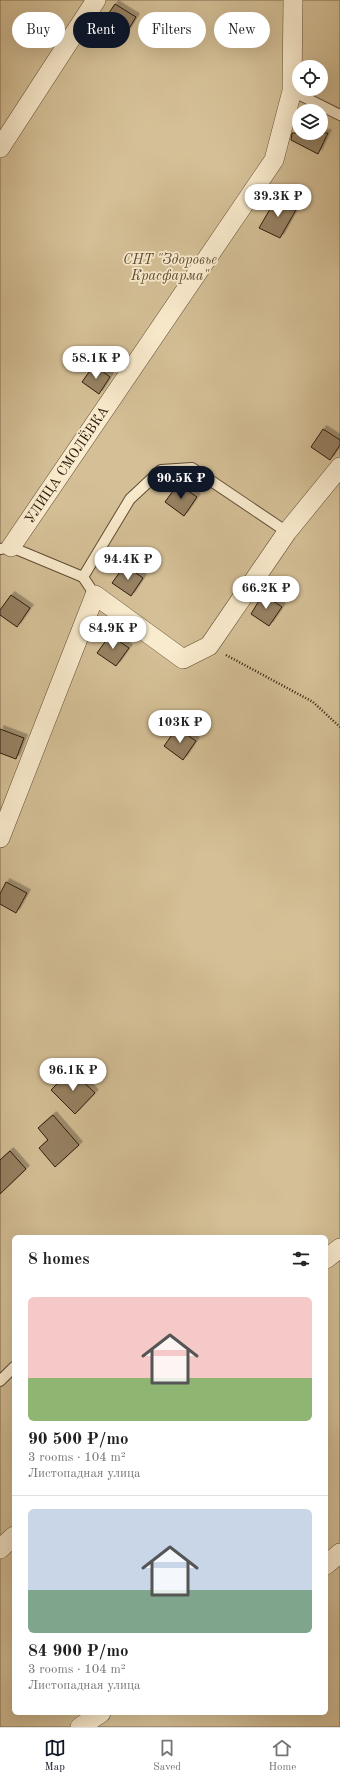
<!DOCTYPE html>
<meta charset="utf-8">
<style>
body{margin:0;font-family:"Old Standard TT",serif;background:#f6f6f6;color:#222;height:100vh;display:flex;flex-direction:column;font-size:15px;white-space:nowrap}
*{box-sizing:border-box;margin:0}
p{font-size:13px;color:#767676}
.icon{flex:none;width:22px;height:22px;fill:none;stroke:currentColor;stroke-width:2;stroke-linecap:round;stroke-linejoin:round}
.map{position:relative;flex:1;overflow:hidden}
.panel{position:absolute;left:12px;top:1235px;width:316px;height:480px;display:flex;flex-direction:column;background:#fff;border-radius:6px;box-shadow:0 4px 16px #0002}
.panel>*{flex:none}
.hud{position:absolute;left:12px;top:12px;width:316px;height:36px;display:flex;gap:8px}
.controls{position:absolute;left:292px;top:60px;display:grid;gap:8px}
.controls a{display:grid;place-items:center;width:36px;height:36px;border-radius:50%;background:#fff;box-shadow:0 4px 16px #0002;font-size:20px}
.price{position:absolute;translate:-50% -34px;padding:0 9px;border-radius:14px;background:#fff;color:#222;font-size:13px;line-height:26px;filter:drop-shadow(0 1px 2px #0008)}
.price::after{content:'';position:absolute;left:50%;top:24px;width:12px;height:9px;margin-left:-6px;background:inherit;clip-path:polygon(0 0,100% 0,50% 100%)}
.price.active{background:#111827;color:#fff}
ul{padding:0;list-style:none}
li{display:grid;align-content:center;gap:8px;height:212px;padding:0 16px}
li+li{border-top:1px solid #e0e0e0}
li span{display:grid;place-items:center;height:124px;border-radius:6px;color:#555}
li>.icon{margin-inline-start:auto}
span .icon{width:72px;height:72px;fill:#fffc;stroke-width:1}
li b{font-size:17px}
h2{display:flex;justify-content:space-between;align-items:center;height:48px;padding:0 16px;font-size:17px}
.chip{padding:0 14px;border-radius:18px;background:#fff;box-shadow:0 4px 16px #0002;font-size:14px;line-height:36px}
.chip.active{background:#111827;color:#fff}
.dock{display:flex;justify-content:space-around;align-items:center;height:56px;border-top:1px solid #e0e0e0;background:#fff;font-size:11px;color:#767676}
.dock a{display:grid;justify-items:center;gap:2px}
.dock .active{color:#111827}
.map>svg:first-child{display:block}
.green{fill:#d4bf96;stroke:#806d51;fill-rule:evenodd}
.building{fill:#968162;stroke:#2d1b0c;filter:url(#shadow)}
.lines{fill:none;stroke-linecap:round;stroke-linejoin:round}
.service-casing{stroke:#5f4c36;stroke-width:12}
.minor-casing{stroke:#5f4c36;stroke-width:20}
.path{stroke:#2d1b0c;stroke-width:2.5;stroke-dasharray:1 2;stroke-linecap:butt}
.service{stroke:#f9ebcd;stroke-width:10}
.minor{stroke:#f9ebcd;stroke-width:19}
.labels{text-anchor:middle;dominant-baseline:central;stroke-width:3.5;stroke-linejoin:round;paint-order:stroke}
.park-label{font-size:14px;font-style:italic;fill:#5f4c35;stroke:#f9ebcd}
.street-label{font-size:14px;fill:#2d1b0c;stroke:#f9ebcd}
</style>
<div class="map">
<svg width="340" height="1727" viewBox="0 0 340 1727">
<defs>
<filter id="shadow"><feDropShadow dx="3.5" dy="-3.5" stdDeviation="0" flood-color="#0004"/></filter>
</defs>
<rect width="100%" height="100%" fill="#f6e0b2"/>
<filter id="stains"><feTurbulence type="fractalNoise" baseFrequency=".005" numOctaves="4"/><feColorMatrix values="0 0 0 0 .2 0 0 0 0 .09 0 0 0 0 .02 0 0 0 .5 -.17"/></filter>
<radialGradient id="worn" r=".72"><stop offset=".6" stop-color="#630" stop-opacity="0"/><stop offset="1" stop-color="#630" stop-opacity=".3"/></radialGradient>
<path class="green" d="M 0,0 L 340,0 L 340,1727 L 0,1727 ZM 299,67 L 321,67 L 321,89 L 299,89 ZM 299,111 L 321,111 L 321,133 L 299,133 ZM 14,1237 L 326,1237 L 326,1713 L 14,1713 Z"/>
<g class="building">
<path d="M 115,4 L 136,17 L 122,40 L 100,26 Z"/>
<path d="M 292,133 L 328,133 L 318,154 L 291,140 Z"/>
<path d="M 277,197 L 297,208 L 280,238 L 259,228 Z"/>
<path d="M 94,365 L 110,377 L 99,394 L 82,382 Z"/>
<path d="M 323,429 L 340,440 L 340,445 L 330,460 L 311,447 Z"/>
<path d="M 178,484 L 197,497 L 184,516 L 165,502 Z"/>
<path d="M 125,565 L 143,578 L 131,596 L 112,583 Z"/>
<path d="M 263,594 L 282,607 L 269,626 L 251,614 Z"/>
<path d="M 11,595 L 30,608 L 17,627 L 0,615 L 0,610 Z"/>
<path d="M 110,635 L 129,648 L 116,666 L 97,653 Z"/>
<path d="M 177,728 L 196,741 L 183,760 L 164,746 Z"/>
<path d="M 0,729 L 24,738 L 16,759 L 0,753 Z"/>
<path d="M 6,882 L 27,893 L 16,913 L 0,904 L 0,894 Z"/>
<path d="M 71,1070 L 95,1093 L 75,1114 L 51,1090 Z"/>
<path d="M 53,1115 L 79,1145 L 55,1167 L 39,1148 L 48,1140 L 38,1128 Z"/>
<path d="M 10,1151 L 26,1169 L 0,1194 L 0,1160 Z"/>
</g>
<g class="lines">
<defs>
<g id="service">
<path d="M 292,91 L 340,115"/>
<path d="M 0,549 L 11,547 L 83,577 L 95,595"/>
<path d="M 83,577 L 130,499 L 161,470 L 192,468 L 287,532"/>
<path d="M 0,1381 L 14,1367"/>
</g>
<g id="minor">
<path d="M 0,148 L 96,0"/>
<path d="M 11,547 L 274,160 L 292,91 L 293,0"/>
<path d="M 0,838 L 95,595 L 183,659 L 209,646 L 287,532 L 340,467"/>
<path d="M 326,1259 L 340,1248"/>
<path d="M 0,1549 L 14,1536"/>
<path d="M 326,1565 L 340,1553"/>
<path d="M 80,1727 L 101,1713"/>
</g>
</defs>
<use href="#service" class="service-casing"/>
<use href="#minor" class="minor-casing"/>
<path class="path" d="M 226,655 L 313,702 L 340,727"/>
<use href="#service" class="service"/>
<use href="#minor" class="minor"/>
</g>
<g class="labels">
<g class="park-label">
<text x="170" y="260">СНТ "Здоровье<tspan x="170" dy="16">Красфарма"</tspan></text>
</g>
<g class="street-label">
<text transform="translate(67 465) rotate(-56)">УЛИЦА СМОЛЁВКА</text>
</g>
</g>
<rect width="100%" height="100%" filter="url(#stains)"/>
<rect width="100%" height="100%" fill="url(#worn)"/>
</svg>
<div class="controls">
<a><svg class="icon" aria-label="locate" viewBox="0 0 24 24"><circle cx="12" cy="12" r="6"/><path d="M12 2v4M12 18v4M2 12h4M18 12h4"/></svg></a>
<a><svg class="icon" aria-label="layers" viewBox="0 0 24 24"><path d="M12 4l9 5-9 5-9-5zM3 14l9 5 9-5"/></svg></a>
</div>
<b class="price" style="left:278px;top:218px">39.3K ₽</b>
<b class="price" style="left:96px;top:380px">58.1K ₽</b>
<b class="price active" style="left:181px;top:500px">90.5K ₽</b>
<b class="price" style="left:128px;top:581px">94.4K ₽</b>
<b class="price" style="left:266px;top:610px">66.2K ₽</b>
<b class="price" style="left:113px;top:650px">84.9K ₽</b>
<b class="price" style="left:180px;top:744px">103K ₽</b>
<b class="price" style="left:73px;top:1092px">96.1K ₽</b>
<div class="hud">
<a class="chip">Buy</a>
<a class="chip active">Rent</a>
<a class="chip">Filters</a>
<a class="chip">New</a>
</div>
<section class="panel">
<h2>8 homes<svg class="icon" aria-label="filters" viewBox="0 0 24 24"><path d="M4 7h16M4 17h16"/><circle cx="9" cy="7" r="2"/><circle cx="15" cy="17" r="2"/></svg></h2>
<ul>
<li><span style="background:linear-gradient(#f6c9c9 65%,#8fb573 0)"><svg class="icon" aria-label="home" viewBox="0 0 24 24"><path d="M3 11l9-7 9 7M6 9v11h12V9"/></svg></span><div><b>90 500 ₽/mo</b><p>3 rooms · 104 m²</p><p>Листопадная улица</p></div></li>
<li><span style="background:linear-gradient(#c9d6e8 65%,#7fa58c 0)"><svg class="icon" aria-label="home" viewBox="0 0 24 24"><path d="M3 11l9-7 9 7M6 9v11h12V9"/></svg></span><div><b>84 900 ₽/mo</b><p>3 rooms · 104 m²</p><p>Листопадная улица</p></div></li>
</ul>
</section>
</div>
<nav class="dock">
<a class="active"><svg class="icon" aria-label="map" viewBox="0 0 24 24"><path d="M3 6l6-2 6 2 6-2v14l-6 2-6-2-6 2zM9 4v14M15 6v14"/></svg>Map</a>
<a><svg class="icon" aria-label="saved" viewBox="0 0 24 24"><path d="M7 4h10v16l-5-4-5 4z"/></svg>Saved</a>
<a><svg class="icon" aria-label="home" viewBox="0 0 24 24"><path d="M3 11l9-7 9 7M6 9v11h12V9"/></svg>Home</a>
</nav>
